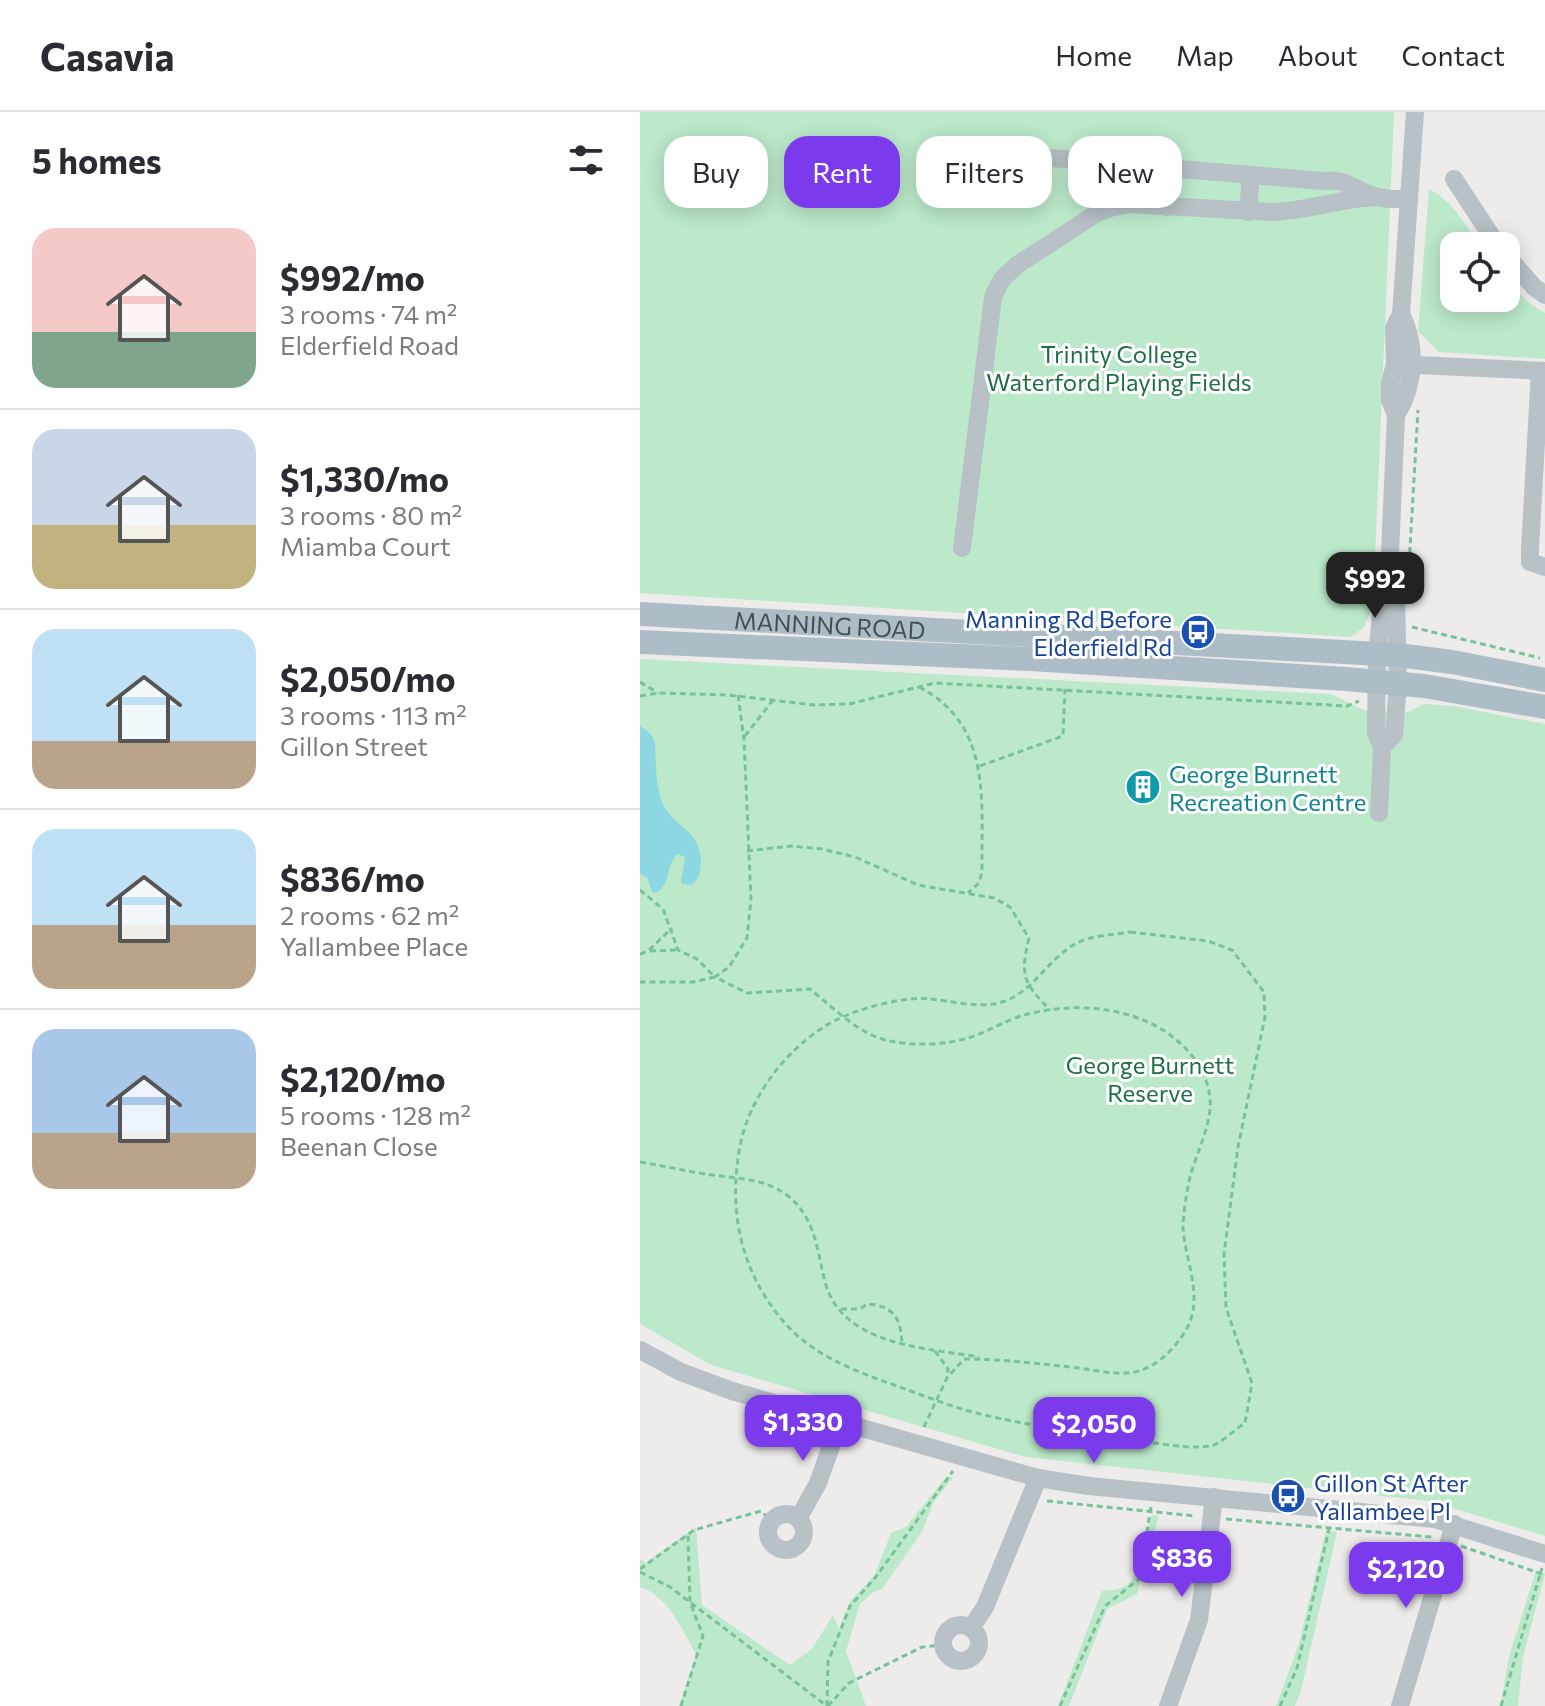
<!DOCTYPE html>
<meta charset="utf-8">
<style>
body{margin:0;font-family:Commissioner,sans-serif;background:#f2f2f3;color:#2b2b33;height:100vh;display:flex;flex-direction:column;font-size:30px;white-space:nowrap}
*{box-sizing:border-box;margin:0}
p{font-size:26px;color:#7c7c81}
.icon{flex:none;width:44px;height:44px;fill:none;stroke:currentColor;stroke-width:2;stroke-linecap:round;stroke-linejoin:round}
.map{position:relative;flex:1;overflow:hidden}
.details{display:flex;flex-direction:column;background:#fff;width:640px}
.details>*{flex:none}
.hud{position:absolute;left:24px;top:24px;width:760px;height:72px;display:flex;gap:16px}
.controls{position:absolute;left:800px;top:120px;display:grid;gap:16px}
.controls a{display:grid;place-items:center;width:80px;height:80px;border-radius:16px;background:#fff;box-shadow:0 4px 20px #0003;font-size:40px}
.price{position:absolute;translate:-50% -68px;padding:0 18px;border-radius:16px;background:#7c3aed;color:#fff;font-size:26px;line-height:52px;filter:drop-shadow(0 2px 4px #0008)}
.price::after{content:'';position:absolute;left:50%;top:48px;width:24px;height:18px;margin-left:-12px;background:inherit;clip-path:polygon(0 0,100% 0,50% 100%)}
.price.selected{background:#222;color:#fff}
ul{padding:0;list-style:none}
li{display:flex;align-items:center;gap:24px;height:200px;padding:0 32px}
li+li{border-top:2px solid #e1e1e2}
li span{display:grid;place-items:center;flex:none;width:224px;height:160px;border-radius:24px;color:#555}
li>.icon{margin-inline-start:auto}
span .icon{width:96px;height:96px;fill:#fffc;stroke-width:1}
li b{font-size:34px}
h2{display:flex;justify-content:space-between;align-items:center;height:96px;padding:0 32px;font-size:34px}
.tag{padding:0 28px;border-radius:24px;background:#fff;box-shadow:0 4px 20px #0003;font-size:28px;line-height:72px}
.tag.selected{background:#7c3aed;color:#fff}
header{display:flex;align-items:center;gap:48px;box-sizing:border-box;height:112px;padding:0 40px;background:#fff;border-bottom:2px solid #e1e1e2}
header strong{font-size:38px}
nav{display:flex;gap:44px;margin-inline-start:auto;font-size:28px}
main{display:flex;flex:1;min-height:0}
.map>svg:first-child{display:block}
.green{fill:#bce9ca}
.water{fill:#8cd7e2}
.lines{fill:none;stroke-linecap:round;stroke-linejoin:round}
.path{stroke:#77c398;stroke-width:3;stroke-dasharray:6 4;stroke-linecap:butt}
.minor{stroke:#b7c1c6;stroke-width:18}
.major{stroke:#adbdc8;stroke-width:24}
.labels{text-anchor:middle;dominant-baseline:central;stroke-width:6;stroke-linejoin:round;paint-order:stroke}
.park-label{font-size:24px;fill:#1e7041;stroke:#fff}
.transit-label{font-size:24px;fill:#164399;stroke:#fff;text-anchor:end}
.street-label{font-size:24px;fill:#455056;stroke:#fff}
.culture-label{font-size:24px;fill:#0d838f;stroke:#fff;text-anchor:start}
</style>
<header>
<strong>Casavia</strong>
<nav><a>Home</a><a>Map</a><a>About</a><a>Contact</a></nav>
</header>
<main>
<section class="details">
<h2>5 homes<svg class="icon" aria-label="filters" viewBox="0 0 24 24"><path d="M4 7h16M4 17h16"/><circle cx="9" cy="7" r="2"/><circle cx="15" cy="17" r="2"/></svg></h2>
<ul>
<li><span style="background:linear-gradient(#f6c9c9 65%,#7fa58c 0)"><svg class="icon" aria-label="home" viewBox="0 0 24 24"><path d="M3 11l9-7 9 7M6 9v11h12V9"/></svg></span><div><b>$992/mo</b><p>3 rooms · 74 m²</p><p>Elderfield Road</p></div></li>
<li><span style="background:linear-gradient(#c9d6e8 60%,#c2b280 0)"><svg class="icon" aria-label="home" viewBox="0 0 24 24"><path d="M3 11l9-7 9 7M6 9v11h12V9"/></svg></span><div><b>$1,330/mo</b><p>3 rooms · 80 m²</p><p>Miamba Court</p></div></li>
<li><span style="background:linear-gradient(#bfe0f5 70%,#b9a48a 0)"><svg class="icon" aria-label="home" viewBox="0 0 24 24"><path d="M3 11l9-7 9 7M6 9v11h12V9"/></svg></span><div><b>$2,050/mo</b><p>3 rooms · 113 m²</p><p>Gillon Street</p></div></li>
<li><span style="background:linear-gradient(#bfe0f5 60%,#b9a48a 0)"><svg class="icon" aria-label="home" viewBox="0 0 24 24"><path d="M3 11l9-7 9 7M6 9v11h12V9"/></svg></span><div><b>$836/mo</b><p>2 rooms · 62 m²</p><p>Yallambee Place</p></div></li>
<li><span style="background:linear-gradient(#a9c7e8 65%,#b9a48a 0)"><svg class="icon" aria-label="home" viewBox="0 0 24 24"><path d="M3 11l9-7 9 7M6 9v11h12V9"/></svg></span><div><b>$2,120/mo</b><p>5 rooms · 128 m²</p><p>Beenan Close</p></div></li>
</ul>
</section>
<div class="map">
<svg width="905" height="1594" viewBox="0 0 905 1594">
<rect width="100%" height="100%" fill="#eeebeb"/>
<g class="green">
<path d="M 0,0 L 754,0 L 733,492 L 724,515 L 711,525 L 0,481 Z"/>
<path d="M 789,77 C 813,89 825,112 839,134 L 814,134 L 814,186 L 866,186 L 866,168 L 888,190 L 905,201 L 905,247 L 799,240 L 778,219 Z"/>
<path d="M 0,547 L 691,582 L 724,598 L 766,601 L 784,592 L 814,594 L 905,612 L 905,1424 L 789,1389 L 386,1345 L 71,1253 L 0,1212 Z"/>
<path d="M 307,1364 L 313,1366 L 294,1389 L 282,1420 L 242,1477 L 232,1481 L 220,1492 L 206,1539 L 226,1594 L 39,1594 L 56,1543 C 44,1519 27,1483 0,1475 L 0,1447 L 5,1451 L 56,1415 L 62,1493 L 150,1553 L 172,1537 L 193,1503 L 199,1517 L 210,1489 L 234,1464 L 251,1421 L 266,1415 Z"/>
<path d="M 512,1403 L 519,1404 L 497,1482 L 467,1497 L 429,1594 L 418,1594 L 462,1479 C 476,1478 485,1478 493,1466 Z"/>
<path d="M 686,1419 L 697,1420 L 661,1579 L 655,1594 L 636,1594 L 658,1535 Z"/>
<path d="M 896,1458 L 905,1462 L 883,1545 L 878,1594 L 860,1594 L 869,1545 Z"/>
</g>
<path class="water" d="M 0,614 L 11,622 L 15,631 C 16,649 15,677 24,694 C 37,717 60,718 61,750 C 61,760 59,766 52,773 L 42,772 L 41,769 L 45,745 L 38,742 C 26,752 31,770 18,780 L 12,780 L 7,765 L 0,762 Z"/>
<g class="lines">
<g class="path">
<path d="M 768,471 L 778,298"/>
<path d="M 772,515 L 900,546"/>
<path d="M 0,570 L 18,581"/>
<path d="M 279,575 C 353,613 341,691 342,760 L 339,771 L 328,781"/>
<path d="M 98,583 L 104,628 L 111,787 L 107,826 L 89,855 L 75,865 L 107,881 L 170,877 C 195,897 219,923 250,929 C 274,934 305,933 328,926 C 345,921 361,911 378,905 C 430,888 502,893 543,934 C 560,950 572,973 570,998 C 567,1024 553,1048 548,1074 C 546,1087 543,1102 543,1116 C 545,1148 564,1185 547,1216 C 536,1237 512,1260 487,1261 C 471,1262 454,1258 439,1256 C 401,1252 363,1247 324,1247 L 307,1266 L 283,1317"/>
<path d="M 0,584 L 18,581 L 88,583 L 174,593 L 209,592 L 295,571 L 707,594 L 719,589"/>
<path d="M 105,624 L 133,588"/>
<path d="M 340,654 L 423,624 L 425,577"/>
<path d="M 107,739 L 151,734 L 182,737 L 215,745 L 278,773 L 354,786 L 370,795 L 389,826 C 380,864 383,870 410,898"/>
<path d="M 0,778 L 23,797 L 38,838 L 57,847 L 75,865 L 53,870 L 0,870"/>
<path d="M 490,820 L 568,829 L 592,838 L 624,880 L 625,905 L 598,1035 L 584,1142 L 586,1196 L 612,1271 L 605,1311 C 595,1317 581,1332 570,1334 C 541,1338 508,1329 480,1325 C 428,1318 375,1312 325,1298 C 302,1291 279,1282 257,1274 C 215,1259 173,1244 143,1209 C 100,1158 88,1098 100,1034 C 110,982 150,932 196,908 C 220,896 264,884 290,887 C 312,889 340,897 362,890 C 394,880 408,846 437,831 C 451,823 474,823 490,820 Z"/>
<path d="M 10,839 L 38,838"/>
<path d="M 0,842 L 8,839 L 32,816"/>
<path d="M 0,1050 C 20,1053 40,1058 60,1061 C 91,1067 120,1064 147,1083 C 175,1105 177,1137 185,1170 C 202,1234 287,1236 339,1245"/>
<path d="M 201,1197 L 220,1197 L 227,1192 C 255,1194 261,1207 262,1233"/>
<path d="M 295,1239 L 308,1257 L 307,1266"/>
<path d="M 407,1389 L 555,1404"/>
<path d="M 586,1407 L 792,1425"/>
<path d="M 821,1434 L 905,1463"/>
<path d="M 0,1457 L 54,1418 L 121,1399 L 132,1409"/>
<path d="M 0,1460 L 30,1475 L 187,1594"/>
<path d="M 41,1594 L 63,1524 L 50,1490 L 48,1422"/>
<path d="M 187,1594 L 188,1550 L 210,1494 L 235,1466 L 313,1359"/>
<path d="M 188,1594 L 209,1571 L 282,1535 L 303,1533"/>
<path d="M 420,1594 L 465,1494 L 499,1467 L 511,1395"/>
<path d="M 640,1594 L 657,1556 L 689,1417"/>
<path d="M 861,1594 L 902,1456"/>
</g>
<g class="minor">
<path d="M 375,43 L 682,69 C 709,66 714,79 737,85 C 748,88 758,87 769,87"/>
<path d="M 814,67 L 858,134"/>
<path d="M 527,95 L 530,56"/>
<path d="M 608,100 L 611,63"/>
<path d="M 866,143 L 894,175 L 905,183"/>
<path d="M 755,252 L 905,259"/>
<path d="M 900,259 L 890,437 L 890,450 L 905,455"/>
<path d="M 756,303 C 775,273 777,234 761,202"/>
<path d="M 322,436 L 353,185 L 362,167 L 377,153 L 457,101 L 470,96 L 489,92 L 632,100 C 668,99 701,86 737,85"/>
<path d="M 742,635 L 754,623 L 758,571 L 756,485 L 749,465"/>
<path d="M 739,701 L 742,635 L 736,621 L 737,542 L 743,484 L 749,465 L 756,303 L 750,288 L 750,272 L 755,252 L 754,216 L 761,202 L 775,0"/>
<path d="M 0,1238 L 41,1260 L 92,1279 L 398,1366 L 449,1374 L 794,1407 L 905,1442"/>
<circle cx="146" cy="1420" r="18"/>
<path d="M 158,1407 L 178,1371 L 200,1309"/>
<circle cx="321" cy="1531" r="18"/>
<path d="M 331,1516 L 345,1495 L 398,1366"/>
<path d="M 528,1594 L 559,1508 L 574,1385"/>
<path d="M 760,1594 L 814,1412"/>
</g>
<g class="major">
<path id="s1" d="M 0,502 L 758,543 L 812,550 L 905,568"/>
<path d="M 0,530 L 390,547 L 706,567 L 784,574 L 905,595"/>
</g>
</g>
<defs>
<symbol id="bus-disc" viewBox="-11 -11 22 22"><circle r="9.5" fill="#1a4fb4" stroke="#fff"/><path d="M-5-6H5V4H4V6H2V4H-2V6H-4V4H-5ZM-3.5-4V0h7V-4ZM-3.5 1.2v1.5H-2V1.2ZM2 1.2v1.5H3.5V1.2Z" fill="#fff"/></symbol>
<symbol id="building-disc" viewBox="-11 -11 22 22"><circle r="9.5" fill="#0f9aa8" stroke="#fff"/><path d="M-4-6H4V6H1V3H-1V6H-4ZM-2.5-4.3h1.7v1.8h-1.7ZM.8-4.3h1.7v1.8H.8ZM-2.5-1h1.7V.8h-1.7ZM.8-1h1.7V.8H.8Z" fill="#fff"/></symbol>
</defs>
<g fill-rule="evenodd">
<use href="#bus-disc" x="538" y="500" width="40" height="40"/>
<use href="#building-disc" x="483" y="655" width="40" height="40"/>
<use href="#bus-disc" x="628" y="1364" width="40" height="40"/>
</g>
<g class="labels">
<g class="park-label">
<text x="479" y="241">Trinity College<tspan x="479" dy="28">Waterford Playing Fields</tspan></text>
<text x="510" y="952">George Burnett<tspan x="510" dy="28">Reserve</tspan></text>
</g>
<g class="transit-label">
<text x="532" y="506">Manning Rd Before<tspan x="532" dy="28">Elderfield Rd</tspan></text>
<text x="674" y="1370" text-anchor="start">Gillon St After<tspan x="674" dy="28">Yallambee Pl</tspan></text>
</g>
<g class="street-label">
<text stroke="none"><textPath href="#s1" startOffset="190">MANNING ROAD</textPath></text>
</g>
<g class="culture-label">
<text x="529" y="661">George Burnett<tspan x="529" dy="28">Recreation Centre</tspan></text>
</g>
</g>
</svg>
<div class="controls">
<a><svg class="icon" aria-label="locate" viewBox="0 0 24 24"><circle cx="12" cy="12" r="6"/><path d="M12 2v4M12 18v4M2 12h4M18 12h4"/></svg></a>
</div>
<b class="price selected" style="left:735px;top:508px">$992</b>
<b class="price" style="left:163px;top:1351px">$1,330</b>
<b class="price" style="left:454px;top:1353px">$2,050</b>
<b class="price" style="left:542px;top:1487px">$836</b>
<b class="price" style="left:766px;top:1498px">$2,120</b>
<div class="hud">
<a class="tag">Buy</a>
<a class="tag selected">Rent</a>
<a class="tag">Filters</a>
<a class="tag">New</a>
</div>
</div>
</main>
